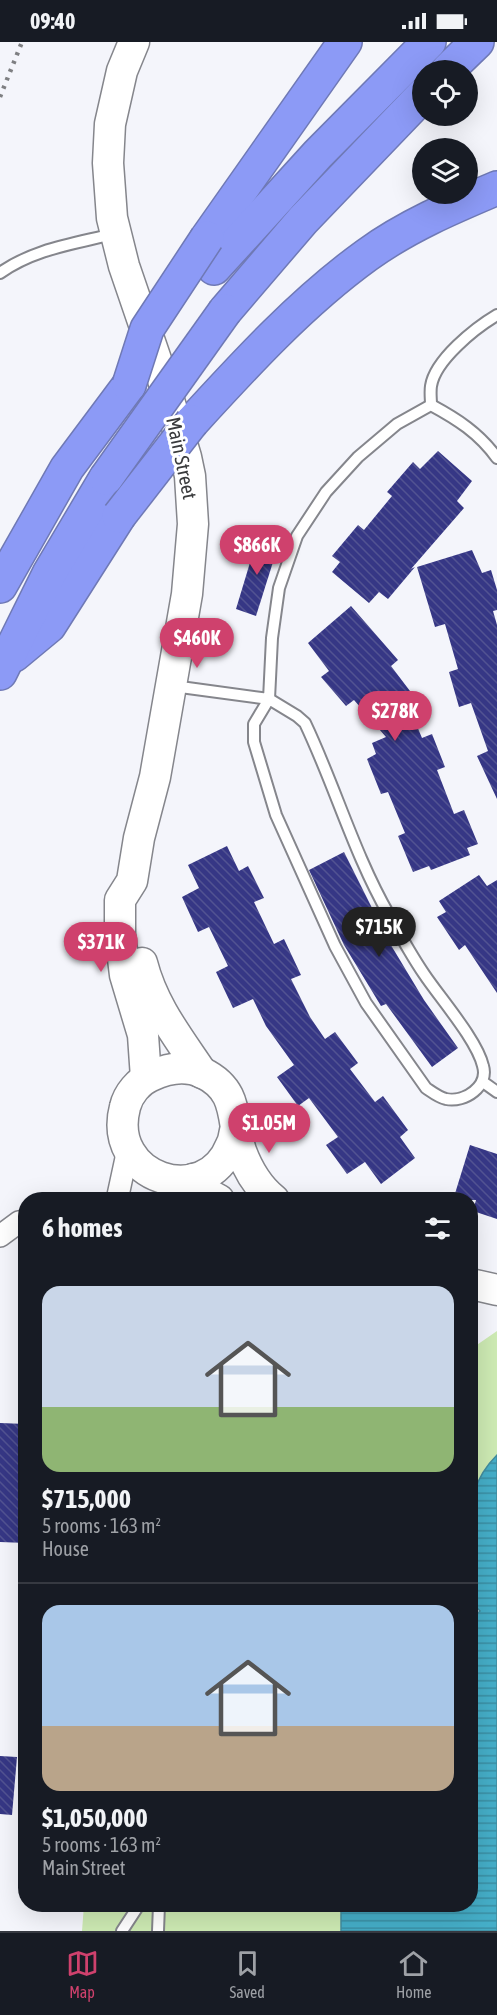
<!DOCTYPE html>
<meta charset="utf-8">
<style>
body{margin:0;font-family:"Asap Condensed",sans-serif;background:#242831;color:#f1f3f6;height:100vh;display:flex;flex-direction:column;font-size:22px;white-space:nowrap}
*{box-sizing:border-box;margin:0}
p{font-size:20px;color:#9ea1a6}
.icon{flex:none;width:33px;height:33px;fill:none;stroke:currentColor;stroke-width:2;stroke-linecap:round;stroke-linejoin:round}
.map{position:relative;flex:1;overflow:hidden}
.sheet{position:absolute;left:18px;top:1150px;width:460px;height:720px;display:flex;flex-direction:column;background:#171b24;border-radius:24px;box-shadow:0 6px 24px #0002}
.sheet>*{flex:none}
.tools{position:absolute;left:412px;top:18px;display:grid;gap:12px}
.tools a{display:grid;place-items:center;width:66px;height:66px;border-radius:50%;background:#171b24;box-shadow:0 6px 24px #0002;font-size:30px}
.price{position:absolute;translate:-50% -51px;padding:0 14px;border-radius:21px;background:#cf416d;color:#fff;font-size:20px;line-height:39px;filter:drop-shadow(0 2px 3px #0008)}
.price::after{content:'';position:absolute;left:50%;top:36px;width:18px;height:14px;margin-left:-9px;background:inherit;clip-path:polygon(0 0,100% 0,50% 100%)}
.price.selected{background:#222;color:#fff}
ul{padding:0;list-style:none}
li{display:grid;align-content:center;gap:12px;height:318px;padding:0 24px}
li+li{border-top:2px solid #363941}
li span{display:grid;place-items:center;height:186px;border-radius:18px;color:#555}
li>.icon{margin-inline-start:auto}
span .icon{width:108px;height:108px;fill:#fffc;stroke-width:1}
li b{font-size:26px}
h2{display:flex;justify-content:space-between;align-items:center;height:72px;padding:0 24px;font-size:26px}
.status{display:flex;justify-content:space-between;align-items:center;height:42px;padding:0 30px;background:#171b24;direction:ltr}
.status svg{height:16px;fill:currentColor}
.tabs{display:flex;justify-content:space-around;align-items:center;height:84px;border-top:2px solid #363941;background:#171b24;font-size:16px;color:#9ea1a6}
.tabs a{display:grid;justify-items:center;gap:3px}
.tabs .selected{color:#cf416d}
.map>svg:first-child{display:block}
.grass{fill:#cdeab3}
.water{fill:url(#water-rules);stroke:#428c9e;stroke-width:1.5}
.building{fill:url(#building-back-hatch)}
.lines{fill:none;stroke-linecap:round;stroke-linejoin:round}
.lane-casing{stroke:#85868c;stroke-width:14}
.street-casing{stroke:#85868c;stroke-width:24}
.secondary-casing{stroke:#85868c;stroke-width:33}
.highway-casing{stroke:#6f79b5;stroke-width:36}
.lane{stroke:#fff;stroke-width:10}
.street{stroke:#fff;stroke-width:21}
.secondary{stroke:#fff;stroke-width:30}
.highway{stroke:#8c9af6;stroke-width:33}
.rail{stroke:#7e7f82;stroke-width:4.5;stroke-dasharray:3 6;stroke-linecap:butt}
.highway-bridge-casing{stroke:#6f79b5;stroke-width:36;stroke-linecap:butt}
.highway-bridge{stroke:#8c9af6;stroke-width:33}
.labels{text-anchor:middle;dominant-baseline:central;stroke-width:6;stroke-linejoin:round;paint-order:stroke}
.street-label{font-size:20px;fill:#3a3b3d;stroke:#fff}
</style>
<div class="status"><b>09:40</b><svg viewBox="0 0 49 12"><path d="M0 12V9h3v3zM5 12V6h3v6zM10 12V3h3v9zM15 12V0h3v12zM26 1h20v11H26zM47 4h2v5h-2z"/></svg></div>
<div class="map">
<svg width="497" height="1889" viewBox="0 0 497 1889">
<defs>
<pattern id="water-rules" width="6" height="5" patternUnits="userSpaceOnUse" patternTransform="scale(1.5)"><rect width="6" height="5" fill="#45aec8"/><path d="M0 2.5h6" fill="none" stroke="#3b8fa4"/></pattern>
<pattern id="building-back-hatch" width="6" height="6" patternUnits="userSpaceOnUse" patternTransform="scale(1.5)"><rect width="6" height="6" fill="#363785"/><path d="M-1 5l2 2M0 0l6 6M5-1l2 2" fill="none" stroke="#525392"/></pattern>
</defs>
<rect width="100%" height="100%" fill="#f4f5fb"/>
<g class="grass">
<path d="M 497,1289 L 497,1413 C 481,1430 475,1447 471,1469 L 471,1307 Z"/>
<path d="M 84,1863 L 341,1863 L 341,1889 L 82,1889 Z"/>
</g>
<path class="water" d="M 497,1413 L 497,1889 L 341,1889 L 341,1863 L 471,1863 L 471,1577 L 480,1569 L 471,1560 C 471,1531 466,1473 475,1448 C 479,1435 487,1423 497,1413 Z"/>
<g class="building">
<path d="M 438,409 L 472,439 L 457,459 L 464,466 L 411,527 L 415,525 L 388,557 L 379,550 L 369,561 L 332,530 L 340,520 L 332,514 L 358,483 L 364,488 L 392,454 L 387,450 L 413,420 L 420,427 Z"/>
<path d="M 258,494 L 279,501 L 256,574 L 236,567 Z"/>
<path d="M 472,508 L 482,531 L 491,528 L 497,548 L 497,568 L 493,569 L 497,583 L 497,757 L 477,714 L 488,709 L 471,661 L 459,665 L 449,630 L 458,627 L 445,582 L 435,585 L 417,525 Z"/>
<path d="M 351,564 L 398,618 L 391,624 L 413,653 L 406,658 L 422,696 L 432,692 L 445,725 L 437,728 L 454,772 L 464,768 L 478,802 L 467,806 L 470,813 L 431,828 L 429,824 L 413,830 L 398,794 L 405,791 L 388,750 L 381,752 L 367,717 L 376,712 L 372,701 L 386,695 L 354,658 L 346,664 L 321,635 L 329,629 L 308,601 Z"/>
<path d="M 227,804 L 239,829 L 248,824 L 264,856 L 254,860 L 274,902 L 284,897 L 301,933 L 291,937 L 310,975 L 325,997 L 335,990 L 358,1021 L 350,1027 L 375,1060 L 383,1054 L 408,1088 L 400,1095 L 415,1116 L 381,1142 L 365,1120 L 347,1132 L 326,1103 L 338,1095 L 309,1056 L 298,1064 L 277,1035 L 294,1023 L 266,984 L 253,957 L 233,966 L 216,930 L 228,924 L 209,885 L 198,890 L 182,855 L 199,846 L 188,823 Z"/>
<path d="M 344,810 L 376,874 L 374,875 L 424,958 L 458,1006 L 432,1025 L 386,962 L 381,964 L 344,903 L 309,828 Z"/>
<path d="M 479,833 L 487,844 L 497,838 L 497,951 L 465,903 L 459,908 L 437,875 L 446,870 L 439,859 Z"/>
<path d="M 470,1103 L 497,1112 L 497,1177 L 473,1169 L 476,1158 L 453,1158 Z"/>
<path d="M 0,1381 L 26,1382 L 26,1501 L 0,1500 Z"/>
<path d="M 0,1714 L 17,1715 L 12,1773 L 0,1772 Z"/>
</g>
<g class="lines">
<defs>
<g id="lane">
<path d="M 0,231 C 34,207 73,202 113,192"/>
<path d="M 431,363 C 431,357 430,350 431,344 C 435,318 475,286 497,273"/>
<path d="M 173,644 L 269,657 L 272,596 L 279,546 L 297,494 L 326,450 L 358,415 L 397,382 L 431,363 C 457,377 479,391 497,416"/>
<path d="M 269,657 L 297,674 L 305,681 C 335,744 354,812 389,873 C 400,893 411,913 424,932 C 440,956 477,998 483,1024 C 489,1044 465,1061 446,1057 C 438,1055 432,1050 426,1046 L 366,961 L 335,904 L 276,773 L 254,700 L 254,682 Z"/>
<path d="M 483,1040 L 497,1050"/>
<path d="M 122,1889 L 139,1863"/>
<path d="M 158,1889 L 159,1863"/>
</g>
<g id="street">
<path d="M 117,1158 L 128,1107"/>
<path d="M 169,1158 L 174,1154 L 180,1139"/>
<path d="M 0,1194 L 19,1180 L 26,1179"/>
</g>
<g id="secondary">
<path d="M 134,0 L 122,29 L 110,82 L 108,121 L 112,176 L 124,224 L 163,338 L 186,415 L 190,434 L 193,482 L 187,552 L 155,735 L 139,796 L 132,839 L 120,858 L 120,892 L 125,933 L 143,993 L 146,1036"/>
<path d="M 142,921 C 153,964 178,995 202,1031"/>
<path d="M 236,1085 C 234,1091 234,1098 231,1103 C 205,1169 106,1136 125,1065 C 128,1052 139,1039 151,1034 C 168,1026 186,1023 203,1031 C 240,1049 231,1078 241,1109 C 248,1128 259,1146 274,1158"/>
<path d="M 193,1137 L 208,1152 L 219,1158"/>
<path d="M 471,1242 L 497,1248"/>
</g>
<g id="highway">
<path d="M 448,28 L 477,0"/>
<path d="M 207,196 L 345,0"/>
<path d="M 214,226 L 318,112 L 429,0"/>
<path d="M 225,269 L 303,178 L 423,53"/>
<path d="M 192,380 C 246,321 302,260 367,213 C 407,184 452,165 497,146"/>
<path d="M 0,544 L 67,426 L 129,343"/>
<path d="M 14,613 L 49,584 L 119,474"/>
<path d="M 0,631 L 49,532 L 106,436"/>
</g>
</defs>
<use href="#lane" class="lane-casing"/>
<use href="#street" class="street-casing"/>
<use href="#secondary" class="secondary-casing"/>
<use href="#highway" class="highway-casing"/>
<use href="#lane" class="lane"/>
<use href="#street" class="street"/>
<use href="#secondary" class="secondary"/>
<use href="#highway" class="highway"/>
<path class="rail" d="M 0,55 L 22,0"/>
<defs>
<g id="highway-bridge">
<path d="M 129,343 L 147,287 L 207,196"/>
<path d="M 106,436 L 225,269"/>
<path d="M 119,474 L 192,380"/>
</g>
</defs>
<use href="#highway-bridge" class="highway-bridge-casing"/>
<use href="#highway-bridge" class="highway-bridge"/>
</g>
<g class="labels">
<g class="street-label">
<text transform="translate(182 416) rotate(78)">Main Street</text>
</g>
</g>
</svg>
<div class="tools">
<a><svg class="icon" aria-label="locate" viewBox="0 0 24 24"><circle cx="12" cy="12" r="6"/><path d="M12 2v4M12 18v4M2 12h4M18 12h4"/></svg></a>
<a><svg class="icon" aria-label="layers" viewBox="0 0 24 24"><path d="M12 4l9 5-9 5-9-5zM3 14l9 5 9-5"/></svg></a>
</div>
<b class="price" style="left:257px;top:534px">$866K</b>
<b class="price" style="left:197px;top:627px">$460K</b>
<b class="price" style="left:395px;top:700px">$278K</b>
<b class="price selected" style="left:379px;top:916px">$715K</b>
<b class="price" style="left:101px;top:931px">$371K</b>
<b class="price" style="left:269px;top:1112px">$1.05M</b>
<section class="sheet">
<h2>6 homes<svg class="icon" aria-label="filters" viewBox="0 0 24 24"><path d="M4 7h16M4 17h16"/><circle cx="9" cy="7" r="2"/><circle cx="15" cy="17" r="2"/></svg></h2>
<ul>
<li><span style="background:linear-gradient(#c9d6e8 65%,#8fb573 0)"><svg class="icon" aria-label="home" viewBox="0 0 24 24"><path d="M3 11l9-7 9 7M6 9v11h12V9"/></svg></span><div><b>$715,000</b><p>5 rooms · 163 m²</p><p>House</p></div></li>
<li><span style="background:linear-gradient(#a9c7e8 65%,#b9a48a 0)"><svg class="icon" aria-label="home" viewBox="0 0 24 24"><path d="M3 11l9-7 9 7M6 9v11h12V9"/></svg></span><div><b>$1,050,000</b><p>5 rooms · 163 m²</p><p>Main Street</p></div></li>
</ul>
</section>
</div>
<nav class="tabs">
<a class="selected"><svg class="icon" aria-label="map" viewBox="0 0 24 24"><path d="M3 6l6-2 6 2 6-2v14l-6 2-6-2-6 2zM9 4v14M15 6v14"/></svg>Map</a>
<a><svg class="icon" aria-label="saved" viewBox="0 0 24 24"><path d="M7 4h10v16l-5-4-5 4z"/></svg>Saved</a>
<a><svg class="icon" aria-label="home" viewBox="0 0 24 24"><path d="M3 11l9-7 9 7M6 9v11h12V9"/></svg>Home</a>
</nav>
